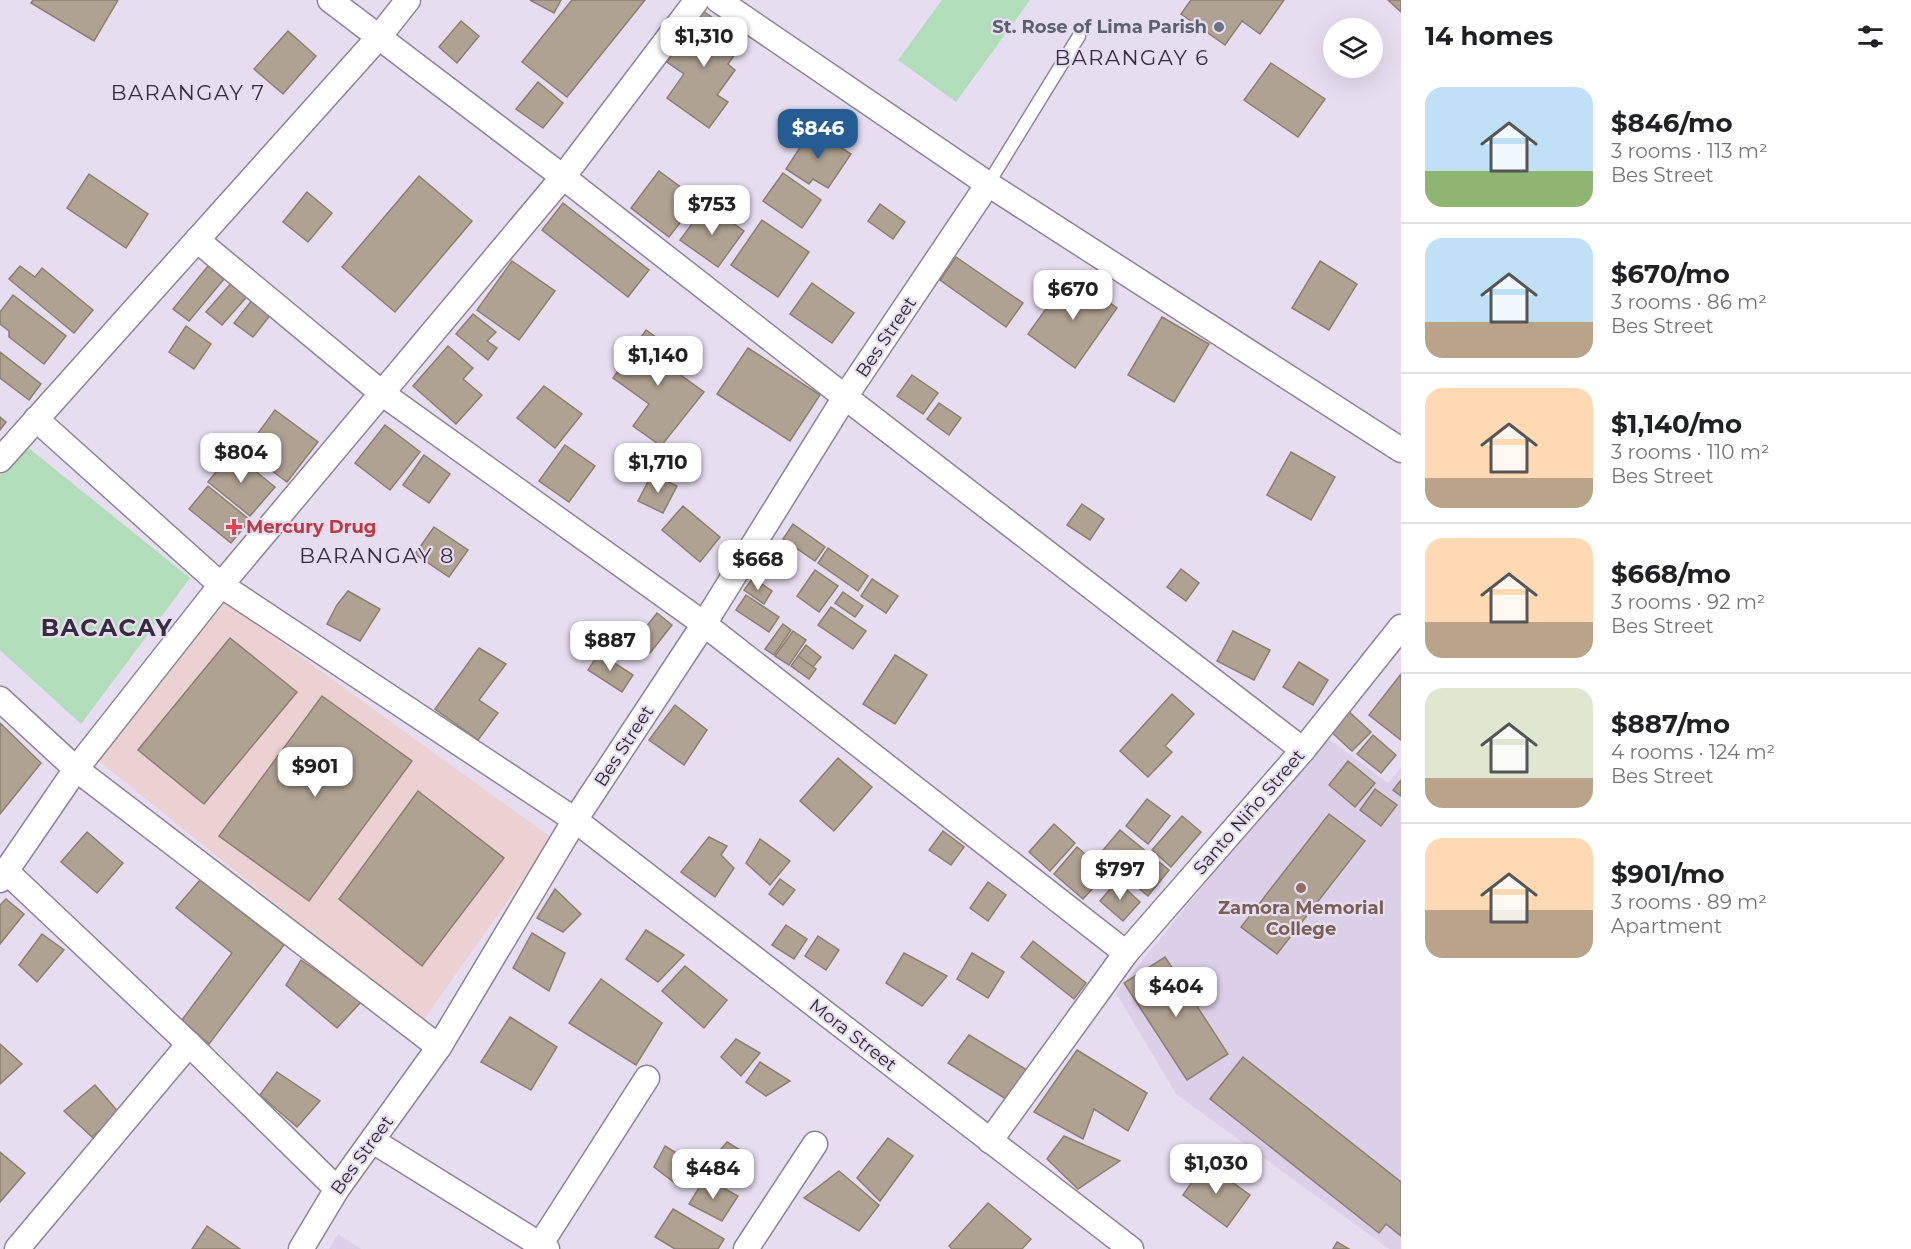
<!DOCTYPE html>
<meta charset="utf-8">
<style>
body{margin:0;font-family:Montserrat,sans-serif;background:#f2f2f2;color:#202124;height:100vh;display:flex;flex-direction:column;font-size:22px;white-space:nowrap}
*{box-sizing:border-box;margin:0}
p{font-size:20px;color:#757577}
.icon{flex:none;width:33px;height:33px;fill:none;stroke:currentColor;stroke-width:2;stroke-linecap:round;stroke-linejoin:round}
.map{position:relative;flex:1;overflow:hidden}
.details{display:flex;flex-direction:column;background:#fff;width:510px}
.details>*{flex:none}
.fabs{position:absolute;left:1323px;top:18px;display:grid;gap:12px}
.fabs a{display:grid;place-items:center;width:60px;height:60px;border-radius:50%;background:#fff;box-shadow:0 6px 24px #0002;font-size:30px}
.price{position:absolute;translate:-50% -51px;padding:0 14px;border-radius:12px;background:#fff;color:#222;font-size:20px;line-height:39px;filter:drop-shadow(0 2px 3px #0008)}
.price::after{content:'';position:absolute;left:50%;top:36px;width:18px;height:14px;margin-left:-9px;background:inherit;clip-path:polygon(0 0,100% 0,50% 100%)}
.price.selected{background:#265c94;color:#fff}
ul{padding:0;list-style:none}
li{display:flex;align-items:center;gap:18px;height:150px;padding:0 24px}
li+li{border-top:2px solid #e0e0e0}
li span{display:grid;place-items:center;flex:none;width:168px;height:120px;border-radius:18px;color:#555}
li>.icon{margin-inline-start:auto}
span .icon{width:72px;height:72px;fill:#fffc;stroke-width:1}
li b{font-size:26px}
h2{display:flex;justify-content:space-between;align-items:center;height:72px;padding:0 24px;font-size:26px}
main{display:flex;flex:1;min-height:0}
.map>svg:first-child{display:block}
.commercial{fill:#ebd1d2}
.built{fill:#dcd0e9}
.green{fill:#b1ddba}
.building{fill:#b0a292;stroke:#8c7f6f;stroke-width:1.5}
.lines{fill:none;stroke-linecap:round;stroke-linejoin:round}
.service-casing{stroke:#8d8496;stroke-width:15}
.minor-casing{stroke:#8d8496;stroke-width:27}
.service{stroke:#fff;stroke-width:12}
.minor{stroke:#fff;stroke-width:24}
.worship-dot{fill:#6b7280;stroke:#e7ddf1;stroke-width:2}
.health-dot{fill:#e0444e;stroke:#e7ddf1;stroke-width:2}
.education-dot{fill:#8d6e63;stroke:#e7ddf1;stroke-width:2}
.labels{text-anchor:middle;dominant-baseline:central;stroke-width:4.5;stroke-linejoin:round;paint-order:stroke}
.worship-label{font-size:18px;font-weight:bold;fill:#5b616d;stroke:#e7ddf1;text-anchor:end}
.street-label{font-size:18px;fill:#29262d;stroke:#e7ddf1}
.health-label{font-size:18px;font-weight:bold;fill:#be3a42;stroke:#e7ddf1;text-anchor:start}
.education-label{font-size:18px;font-weight:bold;fill:#785e54;stroke:#e7ddf1}
.quarter-label{font-size:21px;letter-spacing:1.5px;fill:#352d3c;stroke:#e7ddf1}
.district-label{font-size:24px;font-weight:bold;letter-spacing:1.5px;fill:#352d3c;stroke:#e7ddf1}
</style>
<main>
<div class="map">
<svg width="1401" height="1249" viewBox="0 0 1401 1249">
<rect width="100%" height="100%" fill="#e7ddf1"/>
<path class="commercial" d="M 225,602 L 552,838 L 422,1022 L 99,761 Z"/>
<g class="built">
<path d="M 1325,736 L 1388,783 L 1401,768 L 1401,1249 L 1389,1249 L 1176,1094 L 1116,993 Z"/>
<path d="M 338,1234 L 361,1249 L 329,1249 Z"/>
</g>
<g class="green">
<path d="M 942,0 L 1030,0 L 956,102 L 898,60 Z"/>
<path d="M 26,446 L 190,578 L 81,724 L 0,650 L 0,476 Z"/>
</g>
<g class="building">
<path d="M 33,0 L 118,0 L 94,41 L 31,3 Z"/>
<path d="M 530,0 L 561,0 L 554,13 Z"/>
<path d="M 572,0 L 645,0 L 567,97 L 522,62 Z"/>
<path d="M 1191,0 L 1284,0 L 1260,34 L 1242,21 L 1225,45 L 1181,14 Z"/>
<path d="M 1388,0 L 1401,0 L 1401,12 Z"/>
<path d="M 703,11 L 745,40 L 728,64 L 735,70 L 717,95 L 728,102 L 709,128 L 667,98 L 684,74 L 667,62 Z"/>
<path d="M 461,21 L 479,36 L 457,63 L 439,47 Z"/>
<path d="M 288,31 L 316,56 L 283,94 L 254,69 Z"/>
<path d="M 1271,63 L 1325,99 L 1298,137 L 1244,100 Z"/>
<path d="M 538,82 L 563,103 L 543,128 L 516,109 Z"/>
<path d="M 812,129 L 851,154 L 828,188 L 813,179 L 809,184 L 786,169 Z"/>
<path d="M 659,171 L 698,200 L 669,237 L 631,208 Z"/>
<path d="M 783,173 L 821,200 L 802,228 L 763,201 Z"/>
<path d="M 89,174 L 148,214 L 126,248 L 67,208 Z"/>
<path d="M 419,176 L 472,221 L 395,312 L 342,267 Z"/>
<path d="M 307,192 L 332,213 L 308,242 L 283,222 Z"/>
<path d="M 563,203 L 649,270 L 628,297 L 542,230 Z"/>
<path d="M 880,204 L 905,222 L 893,239 L 868,221 Z"/>
<path d="M 706,205 L 744,231 L 718,267 L 680,240 Z"/>
<path d="M 762,220 L 809,252 L 778,297 L 731,265 Z"/>
<path d="M 956,257 L 1023,303 L 1006,327 L 940,280 Z"/>
<path d="M 512,261 L 555,291 L 519,340 L 477,310 Z"/>
<path d="M 1320,261 L 1357,284 L 1329,330 L 1292,308 Z"/>
<path d="M 20,266 L 35,277 L 42,268 L 93,310 L 74,333 L 9,279 Z"/>
<path d="M 208,266 L 224,279 L 189,321 L 173,309 Z"/>
<path d="M 1070,275 L 1117,308 L 1075,368 L 1028,334 Z"/>
<path d="M 234,280 L 250,293 L 222,325 L 206,312 Z"/>
<path d="M 812,283 L 854,313 L 832,343 L 790,314 Z"/>
<path d="M 13,295 L 66,336 L 44,364 L 9,337 L 9,331 L 0,324 L 0,312 Z"/>
<path d="M 253,299 L 272,313 L 253,337 L 234,323 Z"/>
<path d="M 473,314 L 496,332 L 487,341 L 497,348 L 488,360 L 456,334 Z"/>
<path d="M 1162,317 L 1209,344 L 1174,402 L 1128,375 Z"/>
<path d="M 186,326 L 211,344 L 194,369 L 169,352 Z"/>
<path d="M 646,330 L 686,358 L 675,371 L 704,392 L 661,446 L 633,426 L 649,404 L 613,378 Z"/>
<path d="M 448,346 L 473,368 L 463,379 L 482,395 L 456,424 L 413,386 Z"/>
<path d="M 748,348 L 820,395 L 790,441 L 717,394 Z"/>
<path d="M 0,352 L 41,384 L 29,400 L 0,378 Z"/>
<path d="M 912,375 L 938,393 L 923,414 L 897,396 Z"/>
<path d="M 544,386 L 582,414 L 555,448 L 517,418 Z"/>
<path d="M 939,403 L 961,418 L 949,435 L 927,419 Z"/>
<path d="M 275,410 L 318,442 L 287,482 L 245,451 Z"/>
<path d="M 0,417 L 6,422 L 0,430 Z"/>
<path d="M 385,425 L 420,452 L 390,490 L 355,463 Z"/>
<path d="M 565,445 L 595,466 L 569,502 L 539,481 Z"/>
<path d="M 232,452 L 275,487 L 250,516 L 208,482 Z"/>
<path d="M 1291,452 L 1335,477 L 1311,520 L 1267,495 Z"/>
<path d="M 424,455 L 450,474 L 429,503 L 403,485 Z"/>
<path d="M 652,474 L 677,486 L 663,513 L 638,501 Z"/>
<path d="M 208,486 L 250,520 L 231,543 L 189,509 Z"/>
<path d="M 1082,504 L 1104,519 L 1090,540 L 1067,525 Z"/>
<path d="M 683,506 L 720,537 L 700,562 L 662,530 Z"/>
<path d="M 793,524 L 825,547 L 815,561 L 783,539 Z"/>
<path d="M 434,527 L 468,550 L 449,577 L 415,554 Z"/>
<path d="M 775,544 L 796,559 L 786,573 L 766,558 Z"/>
<path d="M 828,548 L 868,576 L 858,591 L 818,563 Z"/>
<path d="M 1181,569 L 1199,583 L 1186,601 L 1167,587 Z"/>
<path d="M 815,570 L 838,586 L 819,612 L 797,596 Z"/>
<path d="M 753,578 L 772,591 L 764,604 L 744,590 Z"/>
<path d="M 872,579 L 898,596 L 886,613 L 861,596 Z"/>
<path d="M 348,591 L 380,609 L 360,641 L 327,624 L 337,605 Z"/>
<path d="M 843,592 L 863,606 L 855,617 L 835,603 Z"/>
<path d="M 746,595 L 779,617 L 769,632 L 736,610 Z"/>
<path d="M 831,607 L 866,631 L 853,649 L 818,625 Z"/>
<path d="M 657,613 L 672,625 L 650,653 L 634,642 Z"/>
<path d="M 783,624 L 791,630 L 774,655 L 765,649 Z"/>
<path d="M 793,631 L 806,640 L 789,665 L 775,656 Z"/>
<path d="M 1233,631 L 1270,650 L 1254,680 L 1217,661 Z"/>
<path d="M 230,638 L 297,692 L 204,804 L 138,750 Z"/>
<path d="M 806,645 L 821,657 L 813,667 L 798,656 Z"/>
<path d="M 479,648 L 506,664 L 479,700 L 498,713 L 478,740 L 435,709 Z"/>
<path d="M 599,653 L 633,675 L 622,692 L 588,670 Z"/>
<path d="M 895,655 L 927,675 L 895,724 L 863,704 Z"/>
<path d="M 798,656 L 816,669 L 809,679 L 791,666 Z"/>
<path d="M 1299,662 L 1328,680 L 1313,705 L 1283,687 Z"/>
<path d="M 1401,674 L 1401,740 L 1369,715 Z"/>
<path d="M 1172,694 L 1194,714 L 1165,746 L 1172,752 L 1148,777 L 1120,751 Z"/>
<path d="M 322,696 L 412,761 L 309,901 L 219,836 Z"/>
<path d="M 675,705 L 707,730 L 684,765 L 649,740 Z"/>
<path d="M 1345,708 L 1371,732 L 1352,751 L 1327,728 Z"/>
<path d="M 0,723 L 41,763 L 0,814 Z"/>
<path d="M 1373,735 L 1396,755 L 1381,773 L 1357,754 Z"/>
<path d="M 838,758 L 872,787 L 834,831 L 800,801 Z"/>
<path d="M 1348,761 L 1375,783 L 1355,807 L 1329,785 Z"/>
<path d="M 1401,780 L 1401,796 L 1393,790 Z"/>
<path d="M 1375,789 L 1397,805 L 1381,826 L 1360,810 Z"/>
<path d="M 418,791 L 504,858 L 422,966 L 339,899 Z"/>
<path d="M 1147,799 L 1170,816 L 1148,844 L 1126,826 Z"/>
<path d="M 1329,814 L 1365,841 L 1277,954 L 1241,927 Z"/>
<path d="M 1182,816 L 1201,832 L 1171,867 L 1152,850 Z"/>
<path d="M 1054,824 L 1075,843 L 1050,871 L 1029,852 Z"/>
<path d="M 1120,830 L 1169,870 L 1148,896 L 1099,855 Z"/>
<path d="M 943,831 L 964,847 L 951,865 L 929,850 Z"/>
<path d="M 87,832 L 123,863 L 97,893 L 61,862 Z"/>
<path d="M 709,837 L 727,846 L 721,855 L 734,868 L 715,897 L 681,872 Z"/>
<path d="M 760,839 L 790,861 L 770,885 L 746,863 Z"/>
<path d="M 1077,847 L 1107,873 L 1083,899 L 1054,874 Z"/>
<path d="M 780,879 L 795,890 L 783,905 L 769,894 Z"/>
<path d="M 200,880 L 284,945 L 209,1044 L 182,1020 L 232,953 L 176,908 Z"/>
<path d="M 1117,881 L 1140,902 L 1123,921 L 1100,901 Z"/>
<path d="M 988,882 L 1006,895 L 988,921 L 970,908 Z"/>
<path d="M 555,889 L 581,914 L 563,932 L 537,918 Z"/>
<path d="M 6,899 L 24,914 L 0,944 L 0,905 Z"/>
<path d="M 786,925 L 807,939 L 794,959 L 772,945 Z"/>
<path d="M 646,930 L 684,955 L 658,982 L 626,959 Z"/>
<path d="M 532,933 L 565,953 L 549,991 L 513,968 Z"/>
<path d="M 42,934 L 64,950 L 37,982 L 19,965 Z"/>
<path d="M 818,936 L 839,950 L 826,970 L 805,956 Z"/>
<path d="M 1033,941 L 1086,983 L 1074,999 L 1021,957 Z"/>
<path d="M 904,953 L 947,976 L 922,1006 L 886,983 Z"/>
<path d="M 972,953 L 1004,972 L 988,998 L 957,979 Z"/>
<path d="M 1165,957 L 1228,1054 L 1187,1080 L 1124,983 Z"/>
<path d="M 301,960 L 361,1002 L 337,1028 L 286,985 Z"/>
<path d="M 685,966 L 727,1000 L 704,1028 L 662,991 Z"/>
<path d="M 601,979 L 662,1023 L 636,1065 L 569,1023 Z"/>
<path d="M 510,1017 L 557,1047 L 531,1090 L 481,1062 Z"/>
<path d="M 969,1035 L 1027,1070 L 1006,1099 L 948,1063 Z"/>
<path d="M 736,1039 L 760,1053 L 741,1076 L 721,1057 Z"/>
<path d="M 0,1044 L 22,1064 L 0,1084 Z"/>
<path d="M 1077,1050 L 1147,1093 L 1128,1131 L 1094,1109 L 1083,1139 L 1034,1112 Z"/>
<path d="M 1243,1057 L 1401,1182 L 1401,1236 L 1386,1224 L 1379,1233 L 1210,1099 Z"/>
<path d="M 760,1062 L 790,1081 L 766,1096 L 746,1082 Z"/>
<path d="M 277,1072 L 320,1101 L 297,1127 L 260,1095 Z"/>
<path d="M 95,1085 L 120,1114 L 92,1137 L 64,1111 Z"/>
<path d="M 1064,1136 L 1120,1161 L 1078,1189 L 1047,1159 Z"/>
<path d="M 888,1138 L 913,1156 L 880,1201 L 857,1178 Z"/>
<path d="M 727,1142 L 751,1157 L 727,1185 L 703,1170 Z"/>
<path d="M 665,1146 L 694,1164 L 680,1187 L 654,1167 Z"/>
<path d="M 0,1152 L 25,1173 L 0,1202 Z"/>
<path d="M 1205,1163 L 1250,1195 L 1227,1227 L 1183,1195 Z"/>
<path d="M 839,1171 L 879,1205 L 859,1231 L 804,1198 Z"/>
<path d="M 705,1178 L 738,1196 L 722,1221 L 689,1204 Z"/>
<path d="M 988,1203 L 1031,1239 L 1022,1249 L 952,1249 L 949,1246 Z"/>
<path d="M 673,1209 L 724,1239 L 718,1249 L 675,1249 L 655,1237 Z"/>
<path d="M 207,1226 L 240,1249 L 192,1249 Z"/>
<path d="M 1337,1242 L 1349,1249 L 1333,1249 Z"/>
</g>
<g class="lines">
<defs>
<path id="service" d="M 988,184 L 1079,36"/>
<g id="minor">
<path d="M 330,0 L 563,177 L 845,397 L 1303,750"/>
<path d="M 718,0 L 988,184 L 1401,450"/>
<path d="M 197,240 L 383,394 L 704,624 L 1126,953"/>
<path d="M 36,419 L 221,585 L 575,820 L 1131,1249"/>
<path d="M 0,460 L 378,38 L 408,0"/>
<path d="M 0,699 L 76,769 L 439,1047"/>
<path d="M 7,872 L 189,1044 L 337,1189"/>
<path d="M 0,880 L 76,769 L 221,585 L 563,177 L 697,0"/>
<path d="M 373,1141 L 547,1249"/>
<path d="M 990,1141 L 1126,953 L 1303,750 L 1401,627"/>
<path d="M 540,1245 L 647,1078"/>
<path d="M 17,1249 L 189,1044"/>
<path d="M 301,1249 L 337,1189 L 439,1047 L 575,820 L 704,624 L 845,397 L 988,184"/>
<path d="M 746,1249 L 815,1144"/>
</g>
</defs>
<use href="#service" class="service-casing"/>
<use href="#minor" class="minor-casing"/>
<use href="#service" class="service"/>
<use href="#minor" class="minor"/>
</g>
<circle class="worship-dot" cx="1219" cy="27" r="6"/>
<path class="health-dot" d="M231 518h6v6h6v6h-6v6h-6v-6h-6v-6h6z"/>
<circle class="education-dot" cx="1301" cy="888" r="6"/>
<g class="labels">
<g class="worship-label">
<text x="1207" y="27">St. Rose of Lima Parish</text>
</g>
<g class="street-label">
<text transform="translate(886 337) rotate(-56)">Bes Street</text>
<text transform="translate(624 746) rotate(-57)">Bes Street</text>
<text transform="translate(1249 812) rotate(-49)">Santo Niño Street</text>
<text transform="translate(853 1035) rotate(38)">Mora Street</text>
<text transform="translate(362 1155) rotate(-54)">Bes Street</text>
</g>
<g class="health-label">
<text x="246" y="527">Mercury Drug</text>
</g>
<g class="education-label">
<text x="1301" y="908">Zamora Memorial<tspan x="1301" dy="21">College</tspan></text>
</g>
<g class="quarter-label">
<text x="1132" y="57">BARANGAY 6</text>
<text x="188" y="92">BARANGAY 7</text>
<text x="377" y="555">BARANGAY 8</text>
</g>
<g class="district-label">
<text x="107" y="627">BACACAY</text>
</g>
</g>
</svg>
<div class="fabs">
<a><svg class="icon" aria-label="layers" viewBox="0 0 24 24"><path d="M12 4l9 5-9 5-9-5zM3 14l9 5 9-5"/></svg></a>
</div>
<b class="price" style="left:704px;top:68px">$1,310</b>
<b class="price selected" style="left:818px;top:160px">$846</b>
<b class="price" style="left:712px;top:236px">$753</b>
<b class="price" style="left:1073px;top:321px">$670</b>
<b class="price" style="left:658px;top:387px">$1,140</b>
<b class="price" style="left:241px;top:484px">$804</b>
<b class="price" style="left:658px;top:494px">$1,710</b>
<b class="price" style="left:758px;top:591px">$668</b>
<b class="price" style="left:610px;top:672px">$887</b>
<b class="price" style="left:315px;top:798px">$901</b>
<b class="price" style="left:1120px;top:901px">$797</b>
<b class="price" style="left:1176px;top:1018px">$404</b>
<b class="price" style="left:1216px;top:1195px">$1,030</b>
<b class="price" style="left:713px;top:1200px">$484</b>
</div>
<section class="details">
<h2>14 homes<svg class="icon" aria-label="filters" viewBox="0 0 24 24"><path d="M4 7h16M4 17h16"/><circle cx="9" cy="7" r="2"/><circle cx="15" cy="17" r="2"/></svg></h2>
<ul>
<li><span style="background:linear-gradient(#bfe0f5 70%,#8fb573 0)"><svg class="icon" aria-label="home" viewBox="0 0 24 24"><path d="M3 11l9-7 9 7M6 9v11h12V9"/></svg></span><div><b>$846/mo</b><p>3 rooms · 113 m²</p><p>Bes Street</p></div></li>
<li><span style="background:linear-gradient(#bfe0f5 70%,#b9a48a 0)"><svg class="icon" aria-label="home" viewBox="0 0 24 24"><path d="M3 11l9-7 9 7M6 9v11h12V9"/></svg></span><div><b>$670/mo</b><p>3 rooms · 86 m²</p><p>Bes Street</p></div></li>
<li><span style="background:linear-gradient(#ffd9b3 75%,#b9a48a 0)"><svg class="icon" aria-label="home" viewBox="0 0 24 24"><path d="M3 11l9-7 9 7M6 9v11h12V9"/></svg></span><div><b>$1,140/mo</b><p>3 rooms · 110 m²</p><p>Bes Street</p></div></li>
<li><span style="background:linear-gradient(#ffd9b3 70%,#b9a48a 0)"><svg class="icon" aria-label="home" viewBox="0 0 24 24"><path d="M3 11l9-7 9 7M6 9v11h12V9"/></svg></span><div><b>$668/mo</b><p>3 rooms · 92 m²</p><p>Bes Street</p></div></li>
<li><span style="background:linear-gradient(#dfe7d0 75%,#b9a48a 0)"><svg class="icon" aria-label="home" viewBox="0 0 24 24"><path d="M3 11l9-7 9 7M6 9v11h12V9"/></svg></span><div><b>$887/mo</b><p>4 rooms · 124 m²</p><p>Bes Street</p></div></li>
<li><span style="background:linear-gradient(#ffd9b3 60%,#b9a48a 0)"><svg class="icon" aria-label="home" viewBox="0 0 24 24"><path d="M3 11l9-7 9 7M6 9v11h12V9"/></svg></span><div><b>$901/mo</b><p>3 rooms · 89 m²</p><p>Apartment</p></div></li>
</ul>
</section>
</main>
